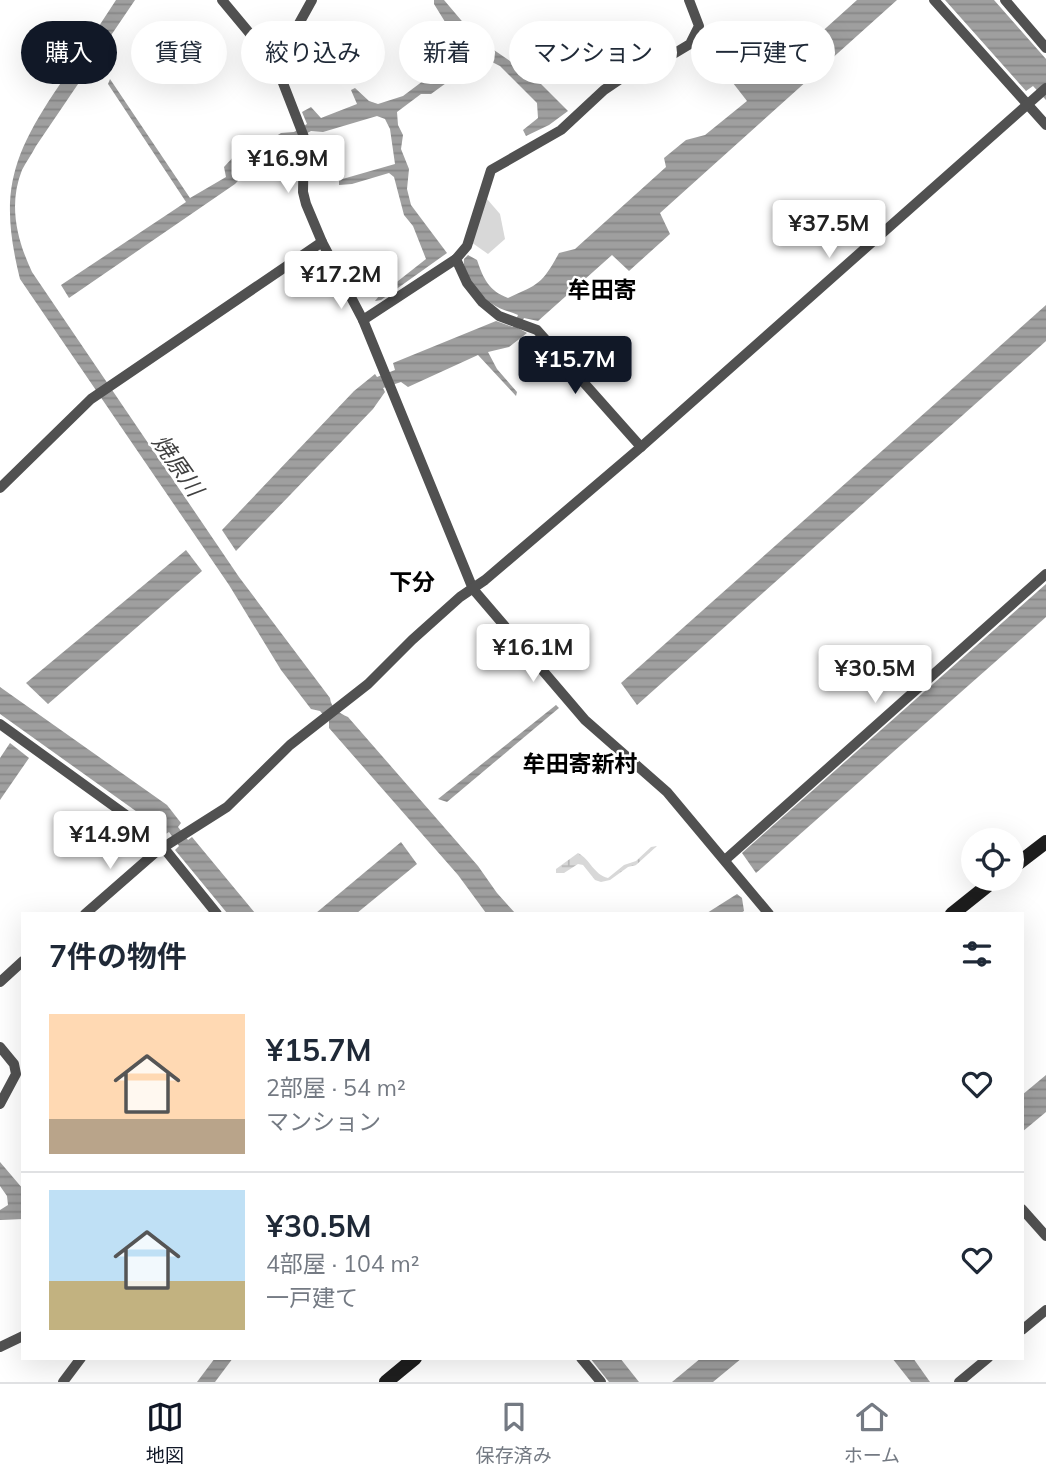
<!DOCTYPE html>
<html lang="ja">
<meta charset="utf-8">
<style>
body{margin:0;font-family:Mulish,"Noto Sans JP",sans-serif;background:#f6f6f7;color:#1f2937;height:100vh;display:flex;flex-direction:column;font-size:26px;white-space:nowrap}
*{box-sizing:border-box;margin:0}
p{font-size:23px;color:#747a83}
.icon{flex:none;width:38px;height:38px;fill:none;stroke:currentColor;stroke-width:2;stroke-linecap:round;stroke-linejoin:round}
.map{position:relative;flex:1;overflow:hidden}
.panel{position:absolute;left:21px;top:912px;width:1003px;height:448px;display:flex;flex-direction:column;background:#fff;border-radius:0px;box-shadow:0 7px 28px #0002}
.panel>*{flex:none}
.guide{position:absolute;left:21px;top:21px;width:1004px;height:63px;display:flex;gap:14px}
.tools{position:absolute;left:961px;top:828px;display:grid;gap:14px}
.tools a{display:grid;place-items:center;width:63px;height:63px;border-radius:50%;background:#fff;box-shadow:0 7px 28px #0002;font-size:35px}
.price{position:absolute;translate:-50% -60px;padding:0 16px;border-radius:7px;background:#fff;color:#222;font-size:23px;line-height:46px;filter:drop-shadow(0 2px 4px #0008)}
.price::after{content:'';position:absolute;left:50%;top:42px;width:21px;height:16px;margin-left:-10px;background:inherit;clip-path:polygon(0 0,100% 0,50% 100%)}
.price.selected{background:#111827;color:#fff}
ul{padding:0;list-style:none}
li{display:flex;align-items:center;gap:21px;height:175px;padding:0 28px}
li+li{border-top:2px solid #e0e1e3}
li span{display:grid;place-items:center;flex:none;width:196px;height:140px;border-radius:0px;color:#555}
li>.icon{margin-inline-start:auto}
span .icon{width:84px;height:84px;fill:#fffc;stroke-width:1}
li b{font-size:30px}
h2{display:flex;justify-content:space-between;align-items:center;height:84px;padding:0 28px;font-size:30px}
.chip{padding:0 24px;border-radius:32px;background:#fff;box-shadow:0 7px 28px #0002;font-size:24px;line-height:63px}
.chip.selected{background:#111827;color:#fff}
.tab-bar{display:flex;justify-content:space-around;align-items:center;height:98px;border-top:2px solid #e0e1e3;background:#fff;font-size:19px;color:#747a83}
.tab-bar a{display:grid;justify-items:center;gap:4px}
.tab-bar .selected{color:#111827}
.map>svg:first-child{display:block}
.wetland{fill:url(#wetland-marsh)}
.garden{fill:#d8d8d8}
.water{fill:url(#water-rules)}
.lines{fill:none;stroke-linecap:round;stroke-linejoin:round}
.street{stroke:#515151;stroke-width:10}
.secondary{stroke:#1e1e1e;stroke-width:14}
.labels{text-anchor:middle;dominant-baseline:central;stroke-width:5;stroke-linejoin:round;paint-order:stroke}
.neighbourhood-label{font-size:23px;font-weight:bold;fill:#000;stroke:#fff}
.water-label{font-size:23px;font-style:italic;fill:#404040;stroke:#fff}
</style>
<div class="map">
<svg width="1046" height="1382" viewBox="0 0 1046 1382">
<defs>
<pattern id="wetland-marsh" width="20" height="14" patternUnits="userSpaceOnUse" patternTransform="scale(1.75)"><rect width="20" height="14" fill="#d8d8d8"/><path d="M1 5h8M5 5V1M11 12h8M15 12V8" fill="none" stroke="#b8b8b8"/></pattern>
<pattern id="water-rules" width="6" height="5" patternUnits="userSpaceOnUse" patternTransform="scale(1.75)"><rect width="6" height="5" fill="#9f9f9f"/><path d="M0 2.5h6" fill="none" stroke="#878787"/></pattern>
</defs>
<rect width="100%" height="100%" fill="#fff"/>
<path class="wetland" d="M 657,846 L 636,865 L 628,867 L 610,880 L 601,882 L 595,880 L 583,865 L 578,864 L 564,873 L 556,873 L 556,869 L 578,853 C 590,859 594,875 608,878 L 624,865 L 636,861 L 651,847 Z"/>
<path class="garden" d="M 487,199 L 500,214 L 505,239 L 488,254 L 471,242 Z"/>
<g class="water">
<path d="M 116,0 L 135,0 L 36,146 C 32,154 26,162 22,170 C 8,205 17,240 32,272 L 239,577 L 330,698 C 331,708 339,713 348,717 L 478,866 L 497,893 L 515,913 L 486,913 L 458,875 L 329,728 L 329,721 L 320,711 L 311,709 L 281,670 L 229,585 L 20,279 C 0,198 9,161 54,93 C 75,62 96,31 116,0 Z"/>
<path d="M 434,0 L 444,0 L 472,33 L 491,48 L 536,79 L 568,111 L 549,125 L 526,136 L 523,130 L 538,118 L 537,103 L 500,66 L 482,57 L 431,94 L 421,94 L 397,112 L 398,125 L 403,135 L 401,149 L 409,169 L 407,189 L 411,205 L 447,253 L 381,300 L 375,301 L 379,296 L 426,259 L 413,226 L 404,215 L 394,177 L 389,173 L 352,184 L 339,185 L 339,180 L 395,164 L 390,129 L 385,119 L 377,116 L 323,132 L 311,131 L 298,138 L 297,148 L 281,150 L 265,163 L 250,168 L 235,184 L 69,298 L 61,285 L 186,202 L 108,84 L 110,79 L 190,198 L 226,177 L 224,167 L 247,142 L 259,139 L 267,142 L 281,133 L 294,132 L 307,124 L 302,112 L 311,107 L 321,118 L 357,104 L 351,90 L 355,88 L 369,101 L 378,104 L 403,96 L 463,51 L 434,4 Z"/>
<path d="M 857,0 L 897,0 L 660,213 L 670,234 L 629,271 L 612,255 L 538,321 L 524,318 L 518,328 L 527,333 L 509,347 L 488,352 L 497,369 L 517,392 L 516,396 L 478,355 L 408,387 L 401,382 L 383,388 L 385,392 L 373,409 L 236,551 L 222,530 L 354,391 L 375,374 L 377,377 L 395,370 L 393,363 L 496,321 L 513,327 L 518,315 C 509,311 498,309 491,303 C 479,294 462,275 464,259 L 468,255 L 477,260 C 483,278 489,291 508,298 C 539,284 542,284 559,253 L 575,249 L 666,167 L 664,158 L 686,140 L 705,135 L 747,101 L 733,83 C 743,75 755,77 766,82 Z"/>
<path d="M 945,0 L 994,0 L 1046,59 L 1046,100 L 1033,86 L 1026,91 Z"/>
<path d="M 1046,305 L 1046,341 L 637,705 L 621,683 Z"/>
<path d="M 186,550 L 202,571 L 48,704 L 26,683 Z"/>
<path d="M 1046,584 L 1046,617 L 756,873 L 742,853 Z"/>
<path d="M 0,687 L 167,805 L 181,823 L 178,827 L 188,840 L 192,837 L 255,913 L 227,913 L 175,850 L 179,846 L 169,832 L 164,835 L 154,824 L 0,714 Z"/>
<path d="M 556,705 L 559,708 L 447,802 L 438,799 Z"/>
<path d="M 10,743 L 29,758 L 0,800 L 0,758 Z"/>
<path d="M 401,842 L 417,864 L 357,913 L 316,913 Z"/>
<path d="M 737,894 L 742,898 L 744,911 L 741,913 L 707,913 Z"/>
<path d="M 1046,1075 L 1046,1112 L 1022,1132 L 1022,1095 Z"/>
<path d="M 0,1162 L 23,1189 L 23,1219 L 0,1220 L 0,1210 L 8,1205 L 7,1196 L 0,1186 Z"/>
<path d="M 215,1358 L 233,1358 L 215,1382 L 197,1382 Z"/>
<path d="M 590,1358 L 620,1358 L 639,1382 L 609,1382 Z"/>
<path d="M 701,1358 L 742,1358 L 713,1382 L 672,1382 Z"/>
<path d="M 892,1358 L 913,1358 L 930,1382 L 911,1382 Z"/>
</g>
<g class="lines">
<g class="street">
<path d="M 222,0 L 276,65"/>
<path d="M 312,0 L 276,65 L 304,137 L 303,192 L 306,204 L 322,242 L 363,320 L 473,589 L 585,720 L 667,792 L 769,914"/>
<path d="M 934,0 L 1046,125"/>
<path d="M 1005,0 L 1046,48"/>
<path d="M 363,320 L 456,259"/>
<path d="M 641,447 L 537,330 L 499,316 L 482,302 L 467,283 L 456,259 L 467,246 L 491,170 L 561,130 L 604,90 L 629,73 L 665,59 L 690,44 L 699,26 L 689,0"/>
<path d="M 0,488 L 91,399 L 322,242"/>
<path d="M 0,724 L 144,828 L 163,847 L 217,914"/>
<path d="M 725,860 L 1046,574"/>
<path d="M 85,914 L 156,852 L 227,807 L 290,745 L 368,684 L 412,640 L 460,597 L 485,580 L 641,447 L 1046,88"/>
<path d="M 0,982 L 23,961"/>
<path d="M 0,1047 L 14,1064 L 16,1074 L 0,1104"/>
<path d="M 1022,1209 L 1046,1236"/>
<path d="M 1022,1330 L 1046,1310"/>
<path d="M 0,1347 L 23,1336"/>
<path d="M 581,1358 L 601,1382"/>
<path d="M 63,1382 L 81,1358"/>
<path d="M 959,1382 L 988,1358"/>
</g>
<g class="secondary">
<path d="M 1012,868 L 1046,842"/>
<path d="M 952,914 L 997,878"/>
<path d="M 386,1382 L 415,1358"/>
</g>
</g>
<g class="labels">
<g class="neighbourhood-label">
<text x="602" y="289">牟田寄</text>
<text x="412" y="581">下分</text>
<text x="580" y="763">牟田寄新村</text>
</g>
<g class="water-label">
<text transform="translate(178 465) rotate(55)">焼原川</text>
</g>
</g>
</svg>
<div class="tools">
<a><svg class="icon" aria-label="locate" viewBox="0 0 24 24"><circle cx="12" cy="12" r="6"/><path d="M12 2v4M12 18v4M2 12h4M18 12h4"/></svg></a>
</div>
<b class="price" style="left:288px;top:195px">¥16.9M</b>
<b class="price" style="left:829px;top:260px">¥37.5M</b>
<b class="price" style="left:341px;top:311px">¥17.2M</b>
<b class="price selected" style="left:575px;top:396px">¥15.7M</b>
<b class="price" style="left:533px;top:684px">¥16.1M</b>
<b class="price" style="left:875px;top:705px">¥30.5M</b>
<b class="price" style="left:110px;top:871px">¥14.9M</b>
<div class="guide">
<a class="chip selected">購入</a>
<a class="chip">賃貸</a>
<a class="chip">絞り込み</a>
<a class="chip">新着</a>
<a class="chip">マンション</a>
<a class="chip">一戸建て</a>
</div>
<section class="panel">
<h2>7件の物件<svg class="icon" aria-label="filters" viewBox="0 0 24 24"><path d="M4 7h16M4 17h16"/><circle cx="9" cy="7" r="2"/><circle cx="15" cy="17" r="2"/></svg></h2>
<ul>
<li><span style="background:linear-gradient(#ffd9b3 75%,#b9a48a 0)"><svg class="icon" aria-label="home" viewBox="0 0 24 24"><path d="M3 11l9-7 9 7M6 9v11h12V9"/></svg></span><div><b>¥15.7M</b><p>2部屋 · 54 m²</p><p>マンション</p></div><svg class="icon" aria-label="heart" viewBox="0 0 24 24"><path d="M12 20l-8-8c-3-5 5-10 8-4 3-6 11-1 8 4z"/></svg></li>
<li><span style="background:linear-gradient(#bfe0f5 65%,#c2b280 0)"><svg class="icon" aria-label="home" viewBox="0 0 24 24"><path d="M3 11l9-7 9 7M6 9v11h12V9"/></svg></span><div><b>¥30.5M</b><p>4部屋 · 104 m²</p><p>一戸建て</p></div><svg class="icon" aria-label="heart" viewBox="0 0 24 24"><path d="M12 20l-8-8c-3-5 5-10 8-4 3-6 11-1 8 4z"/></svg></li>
</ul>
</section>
</div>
<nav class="tab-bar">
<a class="selected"><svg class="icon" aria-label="map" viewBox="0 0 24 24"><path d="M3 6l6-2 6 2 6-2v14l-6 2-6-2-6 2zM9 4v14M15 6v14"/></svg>地図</a>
<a><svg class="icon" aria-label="saved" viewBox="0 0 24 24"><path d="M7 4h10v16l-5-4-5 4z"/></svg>保存済み</a>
<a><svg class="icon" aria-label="home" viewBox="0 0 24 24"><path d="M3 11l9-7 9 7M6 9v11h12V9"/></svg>ホーム</a>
</nav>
